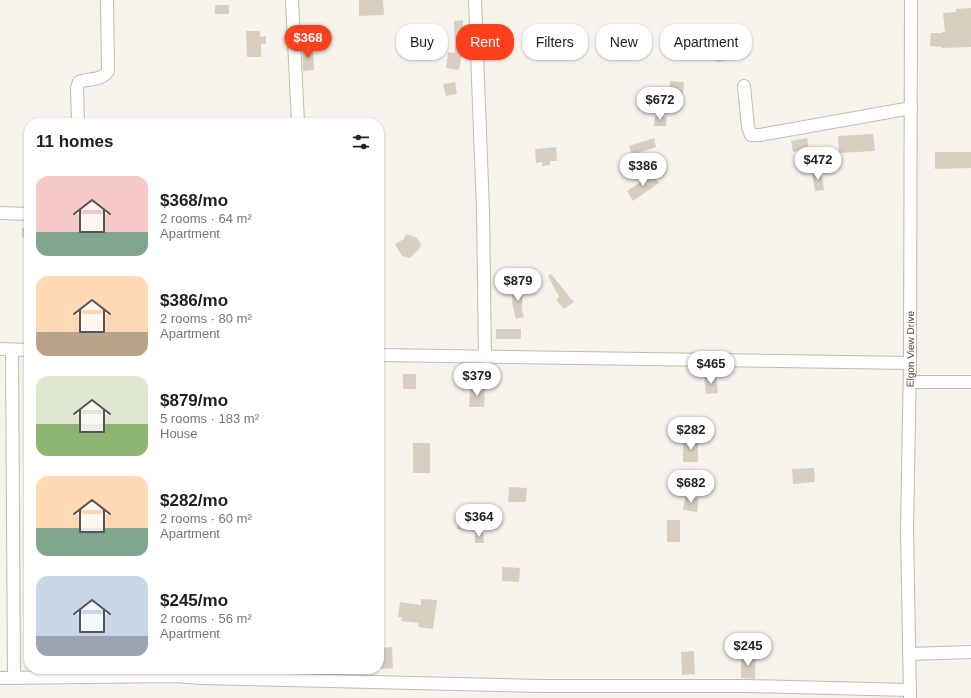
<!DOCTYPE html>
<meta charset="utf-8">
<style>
body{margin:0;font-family:Arial,sans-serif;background:#f2f2f2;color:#202124;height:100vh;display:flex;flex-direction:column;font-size:15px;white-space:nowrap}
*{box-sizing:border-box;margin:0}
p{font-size:13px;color:#757577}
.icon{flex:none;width:22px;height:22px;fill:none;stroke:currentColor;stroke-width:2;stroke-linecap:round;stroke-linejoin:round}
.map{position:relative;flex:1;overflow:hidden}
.panel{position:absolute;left:24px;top:118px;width:360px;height:556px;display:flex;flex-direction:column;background:#fff;border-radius:16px;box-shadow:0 1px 3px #0004}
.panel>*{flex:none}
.hud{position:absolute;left:396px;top:24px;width:380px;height:36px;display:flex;gap:8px}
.price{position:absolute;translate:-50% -34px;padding:0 9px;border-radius:14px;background:#fff;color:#222;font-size:13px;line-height:26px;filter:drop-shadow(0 1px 2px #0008)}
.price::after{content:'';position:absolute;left:50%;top:24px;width:12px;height:9px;margin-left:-6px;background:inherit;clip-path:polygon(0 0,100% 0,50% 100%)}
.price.on{background:#fc3f1d;color:#fff}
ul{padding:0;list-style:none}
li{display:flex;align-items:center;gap:12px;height:100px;padding:0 12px}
li span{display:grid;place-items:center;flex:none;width:112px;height:80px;border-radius:12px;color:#555}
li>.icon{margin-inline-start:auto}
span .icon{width:48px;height:48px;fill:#fffc;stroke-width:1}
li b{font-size:17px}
h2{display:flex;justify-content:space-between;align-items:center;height:48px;padding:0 12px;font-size:17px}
.tag{padding:0 14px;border-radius:16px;background:#fff;box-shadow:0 1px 3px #0004;font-size:14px;line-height:36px}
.tag.on{background:#fc3f1d;color:#fff}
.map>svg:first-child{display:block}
.building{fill:#d8cfc1}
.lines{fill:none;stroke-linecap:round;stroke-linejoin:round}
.minor-casing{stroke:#c2bbae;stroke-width:14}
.minor{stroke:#fff;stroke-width:12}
.labels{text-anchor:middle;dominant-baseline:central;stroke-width:3.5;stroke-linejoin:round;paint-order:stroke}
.street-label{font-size:10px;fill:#4b4439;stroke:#fff}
</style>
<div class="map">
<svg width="971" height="698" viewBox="0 0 971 698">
<rect width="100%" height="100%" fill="#f6f3ec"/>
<g class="building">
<path d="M 359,0 L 383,0 L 384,15 L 359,16 Z"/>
<rect x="215" y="5" width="14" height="9"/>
<path d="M 971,8 L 971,47 L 942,48 L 942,47 L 930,46 L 931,33 L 942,33 L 942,32 L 945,32 L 943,13 L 956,12 L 956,9 Z"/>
<path d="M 463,20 L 464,42 L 459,70 L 446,68 L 448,52 L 455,53 L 454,21 Z"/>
<path d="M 246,31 L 260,31 L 260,37 L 266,36 L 266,44 L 261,44 L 261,57 L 247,57 Z"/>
<path d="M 730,31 L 735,59 L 716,62 L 711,34 Z"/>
<path d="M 303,48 L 313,48 L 314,70 L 303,71 Z"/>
<path d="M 670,81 L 684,82 L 683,97 L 669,96 Z"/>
<path d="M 455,82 L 457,94 L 446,96 L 443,84 Z"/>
<path d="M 655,116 L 667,117 L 666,126 L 654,126 Z"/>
<path d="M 873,134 L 875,151 L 839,153 L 838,136 Z"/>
<path d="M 654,138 L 656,147 L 632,155 L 629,146 Z"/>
<path d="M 807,138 L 809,149 L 793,152 L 791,141 Z"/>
<path d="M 556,147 L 557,161 L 550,161 L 550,165 L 542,166 L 542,162 L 536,163 L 535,149 Z"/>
<path d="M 935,152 L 971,152 L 971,168 L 935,169 Z"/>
<path d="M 821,171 L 824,190 L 815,191 L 812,173 Z"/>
<path d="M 652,174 L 659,183 L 633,201 L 627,191 Z"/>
<path d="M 22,228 L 29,229 L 29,238 L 22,238 Z"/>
<path d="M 406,234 L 417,238 L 421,244 L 419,249 L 410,258 L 402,256 L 395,244 L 404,239 Z"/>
<path d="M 551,274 L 574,302 L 564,309 L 556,300 L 559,297 L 548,276 Z"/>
<path d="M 513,288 L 523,288 L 522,311 L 524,317 L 516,319 L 512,303 Z"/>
<rect x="496" y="329" width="25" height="10"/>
<rect x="403" y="374" width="13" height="15"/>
<path d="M 716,375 L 718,393 L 706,394 L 704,377 Z"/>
<path d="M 470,387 L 485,387 L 484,407 L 469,407 Z"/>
<path d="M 698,440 L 698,462 L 683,462 L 683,441 Z"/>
<rect x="413" y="443" width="17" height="30"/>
<path d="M 814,468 L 815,482 L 793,484 L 792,469 Z"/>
<path d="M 509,487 L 527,488 L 526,502 L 508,502 Z"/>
<path d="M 685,497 L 699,498 L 697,512 L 683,510 Z"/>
<rect x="667" y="520" width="13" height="22"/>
<path d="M 458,522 L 478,524 L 477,531 L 457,529 Z"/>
<path d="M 475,532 L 483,532 L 484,543 L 475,543 Z"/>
<path d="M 502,567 L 520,568 L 519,582 L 502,581 Z"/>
<path d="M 421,599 L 437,600 L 433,629 L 418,627 L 419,623 L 401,621 L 402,617 L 398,617 L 400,602 L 421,605 Z"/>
<path d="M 392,647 L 393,668 L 381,669 L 380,648 Z"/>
<path d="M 694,651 L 695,674 L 682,675 L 681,652 Z"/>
<path d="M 741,656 L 756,656 L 755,679 L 741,678 Z"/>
</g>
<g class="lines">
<defs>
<g id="minor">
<path d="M 292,0 L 298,123"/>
<path d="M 475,0 L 483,211 L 485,357"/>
<path d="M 744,86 L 748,127 L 751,135 L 760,135 L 911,108"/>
<path d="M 78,123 L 77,88 L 79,82 C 89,78 102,81 108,71 L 107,0"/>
<path d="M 0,213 L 29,214"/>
<path d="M 0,349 L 29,350"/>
<path d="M 12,350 L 14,678"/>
<path d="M 379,355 L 910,363"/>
<path d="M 910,382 L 971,382"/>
<path d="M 909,654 L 971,652"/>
<path d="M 0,678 L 175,676 L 201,678 L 542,686 L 747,686 L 910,690"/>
<path id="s1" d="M 910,697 L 907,530 L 910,363 L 911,0"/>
</g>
</defs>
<use href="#minor" class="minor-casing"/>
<use href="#minor" class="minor"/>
</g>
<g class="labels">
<g class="street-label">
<text stroke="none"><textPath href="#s1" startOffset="348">Elgon View Drive</textPath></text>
</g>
</g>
</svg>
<b class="price on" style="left:308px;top:59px">$368</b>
<b class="price" style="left:660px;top:121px">$672</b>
<b class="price" style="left:818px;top:181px">$472</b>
<b class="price" style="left:643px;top:187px">$386</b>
<b class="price" style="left:518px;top:302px">$879</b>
<b class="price" style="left:711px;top:385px">$465</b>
<b class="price" style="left:477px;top:397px">$379</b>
<b class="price" style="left:691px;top:451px">$282</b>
<b class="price" style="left:691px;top:504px">$682</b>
<b class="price" style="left:479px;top:538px">$364</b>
<b class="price" style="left:748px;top:667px">$245</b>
<div class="hud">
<a class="tag">Buy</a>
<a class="tag on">Rent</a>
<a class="tag">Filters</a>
<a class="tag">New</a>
<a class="tag">Apartment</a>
</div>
<section class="panel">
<h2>11 homes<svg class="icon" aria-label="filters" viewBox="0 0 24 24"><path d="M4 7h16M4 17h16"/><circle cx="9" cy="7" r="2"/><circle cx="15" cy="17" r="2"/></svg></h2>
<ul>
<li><span style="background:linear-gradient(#f6c9c9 70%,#7fa58c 0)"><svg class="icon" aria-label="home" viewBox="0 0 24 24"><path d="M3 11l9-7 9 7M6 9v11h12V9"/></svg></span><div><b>$368/mo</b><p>2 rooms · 64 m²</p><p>Apartment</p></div></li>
<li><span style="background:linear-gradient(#ffd9b3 70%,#b9a48a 0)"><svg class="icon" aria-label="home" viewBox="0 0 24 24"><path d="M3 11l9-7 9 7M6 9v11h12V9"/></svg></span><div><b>$386/mo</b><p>2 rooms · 80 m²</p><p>Apartment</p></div></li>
<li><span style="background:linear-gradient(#dfe7d0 60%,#8fb573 0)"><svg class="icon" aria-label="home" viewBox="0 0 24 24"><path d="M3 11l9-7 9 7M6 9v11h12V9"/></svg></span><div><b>$879/mo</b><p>5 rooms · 183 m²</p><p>House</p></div></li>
<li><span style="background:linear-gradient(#ffd9b3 65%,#7fa58c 0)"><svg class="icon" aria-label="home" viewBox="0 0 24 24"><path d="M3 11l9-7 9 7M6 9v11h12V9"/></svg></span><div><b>$282/mo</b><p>2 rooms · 60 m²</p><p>Apartment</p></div></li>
<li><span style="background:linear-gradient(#c9d6e8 75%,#9aa5b1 0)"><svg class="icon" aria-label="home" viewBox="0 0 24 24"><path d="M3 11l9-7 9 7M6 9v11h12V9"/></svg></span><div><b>$245/mo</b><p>2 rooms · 56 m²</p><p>Apartment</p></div></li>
</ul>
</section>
</div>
